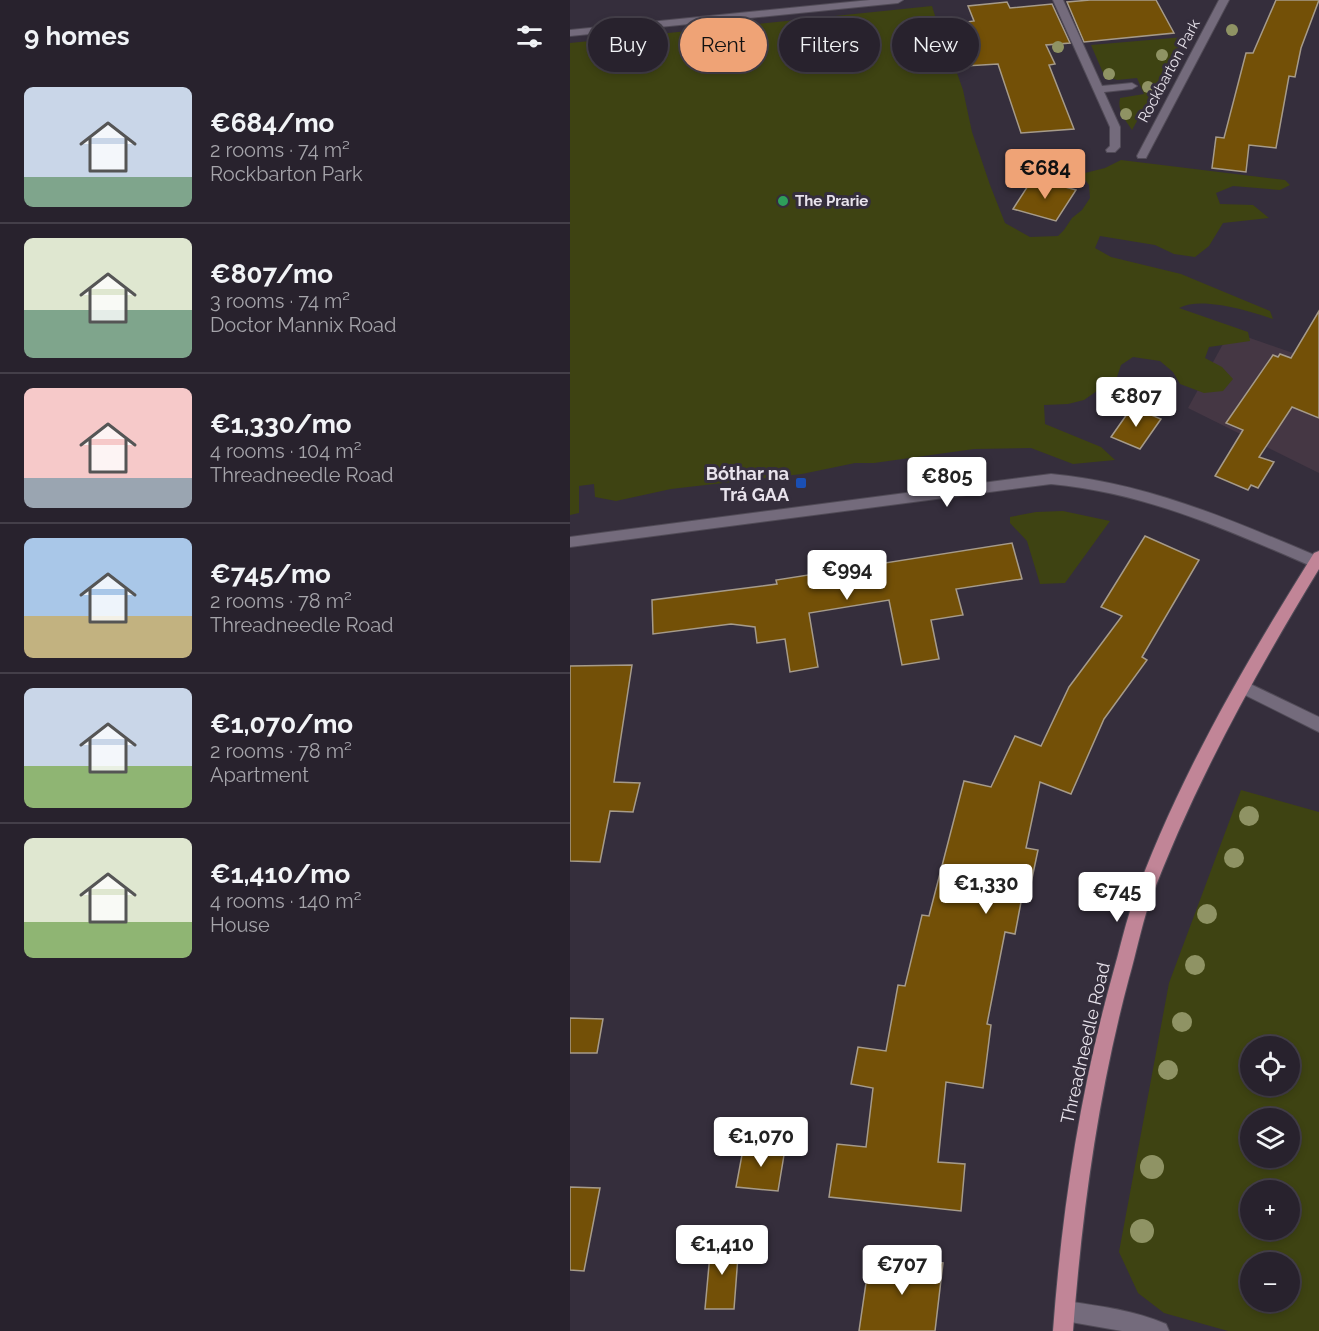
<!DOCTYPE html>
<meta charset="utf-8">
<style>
body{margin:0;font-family:Raleway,sans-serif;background:#342f39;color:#f1f3f6;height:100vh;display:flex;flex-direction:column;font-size:22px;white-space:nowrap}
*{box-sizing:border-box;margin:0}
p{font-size:20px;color:#a5a4aa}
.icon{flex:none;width:33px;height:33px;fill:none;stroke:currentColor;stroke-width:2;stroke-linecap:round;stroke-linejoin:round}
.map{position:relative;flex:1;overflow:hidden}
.details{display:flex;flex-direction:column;background:#28222d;width:570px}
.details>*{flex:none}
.hud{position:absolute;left:18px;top:18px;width:570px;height:54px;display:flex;gap:12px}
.controls{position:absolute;left:670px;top:1036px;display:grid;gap:12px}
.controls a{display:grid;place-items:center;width:60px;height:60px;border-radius:50%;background:#28222d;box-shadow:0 3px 9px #0003,0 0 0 2px #443f49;font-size:30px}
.price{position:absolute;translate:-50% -51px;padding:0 14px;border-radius:6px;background:#fff;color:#222;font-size:20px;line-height:39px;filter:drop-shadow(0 2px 3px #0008)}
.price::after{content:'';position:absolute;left:50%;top:36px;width:18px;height:14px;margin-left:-9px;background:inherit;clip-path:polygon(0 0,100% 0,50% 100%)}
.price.current{background:#efa376;color:#111}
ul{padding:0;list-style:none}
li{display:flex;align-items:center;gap:18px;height:150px;padding:0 24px}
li+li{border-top:2px solid #443f49}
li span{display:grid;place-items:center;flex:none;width:168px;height:120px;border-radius:9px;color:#555}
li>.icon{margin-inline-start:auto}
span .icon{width:72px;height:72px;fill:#fffc;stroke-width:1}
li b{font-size:26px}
h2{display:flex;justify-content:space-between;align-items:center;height:72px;padding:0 24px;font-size:26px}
.chip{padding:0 21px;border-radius:27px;background:#28222d;box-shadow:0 3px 9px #0003,0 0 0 2px #443f49;font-size:21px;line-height:54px}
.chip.current{background:#efa376;color:#111}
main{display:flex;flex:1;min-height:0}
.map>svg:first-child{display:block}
.commercial{fill:#453744}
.green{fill:#3e4312;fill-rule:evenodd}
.building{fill:#735007;stroke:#a69b8a;stroke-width:1.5}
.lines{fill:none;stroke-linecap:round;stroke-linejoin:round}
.minor-casing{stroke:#514b57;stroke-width:2}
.major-casing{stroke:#514b57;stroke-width:2}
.minor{fill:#746b7c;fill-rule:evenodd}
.major{fill:#c18597;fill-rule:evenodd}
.tree{fill:#8f9364}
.leisure-dot{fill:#2e9e5b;stroke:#352e3c;stroke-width:2}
.transit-dot{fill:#1a4fb4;stroke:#352e3c;stroke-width:2}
.labels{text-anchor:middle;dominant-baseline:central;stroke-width:6;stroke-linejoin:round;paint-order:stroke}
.far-street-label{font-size:15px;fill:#e8e3ec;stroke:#352e3c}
.far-poi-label{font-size:15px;font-weight:bold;fill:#e8e3ec;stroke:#352e3c;text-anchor:start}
.poi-label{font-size:18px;font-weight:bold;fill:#e8e3ec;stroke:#352e3c;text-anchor:end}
.street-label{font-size:18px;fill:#e8e3ec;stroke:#352e3c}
</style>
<main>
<section class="details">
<h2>9 homes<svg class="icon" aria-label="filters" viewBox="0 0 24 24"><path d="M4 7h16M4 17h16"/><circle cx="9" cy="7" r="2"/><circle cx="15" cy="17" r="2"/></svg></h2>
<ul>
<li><span style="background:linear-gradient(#c9d6e8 75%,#7fa58c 0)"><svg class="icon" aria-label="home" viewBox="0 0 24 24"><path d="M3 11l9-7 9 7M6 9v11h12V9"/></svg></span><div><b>€684/mo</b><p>2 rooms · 74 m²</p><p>Rockbarton Park</p></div></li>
<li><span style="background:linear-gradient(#dfe7d0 60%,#7fa58c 0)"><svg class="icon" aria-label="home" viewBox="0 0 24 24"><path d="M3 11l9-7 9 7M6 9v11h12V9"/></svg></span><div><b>€807/mo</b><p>3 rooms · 74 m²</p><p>Doctor Mannix Road</p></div></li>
<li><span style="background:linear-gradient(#f6c9c9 75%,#9aa5b1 0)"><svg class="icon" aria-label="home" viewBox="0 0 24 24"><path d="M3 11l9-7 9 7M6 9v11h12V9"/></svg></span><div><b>€1,330/mo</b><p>4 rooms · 104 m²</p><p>Threadneedle Road</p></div></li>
<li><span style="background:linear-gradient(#a9c7e8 65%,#c2b280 0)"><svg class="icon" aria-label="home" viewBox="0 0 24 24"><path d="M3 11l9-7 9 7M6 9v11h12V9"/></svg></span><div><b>€745/mo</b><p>2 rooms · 78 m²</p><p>Threadneedle Road</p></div></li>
<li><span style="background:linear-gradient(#c9d6e8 65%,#8fb573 0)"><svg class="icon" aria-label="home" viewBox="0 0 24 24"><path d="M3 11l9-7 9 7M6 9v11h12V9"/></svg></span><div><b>€1,070/mo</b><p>2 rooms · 78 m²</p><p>Apartment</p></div></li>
<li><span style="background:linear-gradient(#dfe7d0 70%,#8fb573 0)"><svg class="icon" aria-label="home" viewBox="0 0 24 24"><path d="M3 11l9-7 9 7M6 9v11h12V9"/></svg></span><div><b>€1,410/mo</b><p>4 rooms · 140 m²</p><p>House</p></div></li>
</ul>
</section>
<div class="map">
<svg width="749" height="1331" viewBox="0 0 749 1331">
<rect width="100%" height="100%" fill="#352e3c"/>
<path class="commercial" d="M 660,331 L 749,362 L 749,473 L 618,408 Z"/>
<g class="green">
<path d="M 362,6 L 376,51 L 381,56 L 393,90 L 402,132 L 420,185 L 435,223 L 460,237 L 488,236 L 494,230 L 502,218 L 512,210 L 520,198 L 519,185 L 511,174 L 535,168 L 551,160 L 715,180 L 720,185 L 710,190 L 663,186 L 646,193 L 650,204 L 683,205 L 699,218 L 653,223 L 639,246 L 625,257 L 604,254 L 585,245 L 530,236 L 525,248 L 541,257 L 611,274 L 700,311 L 703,319 C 679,311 631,296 609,308 L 678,332 L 680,341 L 639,347 L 635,358 L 652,367 L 663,379 L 653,391 L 634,393 L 610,384 L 603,372 L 590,361 L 563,357 L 551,365 L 547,377 L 514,400 L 498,404 L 474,405 L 475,424 L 531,447 L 545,460 L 503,464 L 461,448 L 404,449 L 304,463 L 285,463 L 232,474 L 101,489 L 46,501 L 25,497 L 24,484 L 9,486 L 9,513 L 0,515 L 0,43 Z"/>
<path d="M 614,37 L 562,130 C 555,119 547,111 550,98 L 574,94 L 567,78 L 547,80 L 534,75 L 521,45 Z"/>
<path d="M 493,511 L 540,521 L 495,583 L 470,584 L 457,541 L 440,523 L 440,517 L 466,512 Z"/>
<path d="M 671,790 L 749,812 L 749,1331 L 658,1331 L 594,1313 L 568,1293 L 549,1252 L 599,983 ZM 681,1047 L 720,1047 L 720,1086 L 681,1086 ZM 681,1119 L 720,1119 L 720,1158 L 681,1158 ZM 681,1191 L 720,1191 L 720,1230 L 681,1230 ZM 681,1263 L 720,1263 L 720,1302 L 681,1302 Z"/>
</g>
<g class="building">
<path d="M 520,0 L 586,0 L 604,33 L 514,42 L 497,2 Z"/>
<path d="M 706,0 L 749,0 L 731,48 L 725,77 L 719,76 L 706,148 L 679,145 L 676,172 L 642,168 L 646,137 L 654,138 L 676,53 L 683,53 Z"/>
<path d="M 437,2 L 440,8 L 482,4 L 500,43 L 476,45 L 485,64 L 479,65 L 504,129 L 451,133 L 428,64 L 395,66 L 382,24 L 404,21 L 398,6 Z"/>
<path d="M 463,178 L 506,190 L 486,221 L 443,209 Z"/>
<path d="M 749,311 L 749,418 L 722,407 L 689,457 L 704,462 L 688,488 L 681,485 L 678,490 L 645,476 L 673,430 L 656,423 L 703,355 L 708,357 L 710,354 L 721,358 Z"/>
<path d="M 562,407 L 591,419 L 570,449 L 541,437 Z"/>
<path d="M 575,536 L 629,560 L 572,657 L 577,660 L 534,719 L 501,794 L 470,782 L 456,848 L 468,850 L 460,888 L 454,886 L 445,934 L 435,932 L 417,1024 L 421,1025 L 413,1088 L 376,1082 L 368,1162 L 395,1164 L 391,1211 L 259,1197 L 267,1144 L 296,1147 L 303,1088 L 281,1084 L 288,1047 L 316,1051 L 328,985 L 335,986 L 352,915 L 359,916 L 394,781 L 421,787 L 445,736 L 471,746 L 499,687 L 552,616 L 531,607 Z"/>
<path d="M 442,543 L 452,579 L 386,589 L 393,615 L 361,620 L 369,659 L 332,665 L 319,600 L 239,613 L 248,667 L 220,672 L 215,639 L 187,643 L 185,627 L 161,624 L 83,634 L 82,600 L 207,584 L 206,580 Z"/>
<path d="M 62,665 L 44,782 L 70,783 L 63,812 L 40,811 L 30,862 L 0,861 L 0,666 Z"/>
<path d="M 0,1018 L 33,1019 L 27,1053 L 0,1053 Z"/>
<path d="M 174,1144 L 215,1149 L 208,1191 L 166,1187 Z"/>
<path d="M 0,1187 L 30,1188 L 14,1271 L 0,1270 Z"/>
<path d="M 141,1243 L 169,1243 L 164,1309 L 135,1309 Z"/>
<path d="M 309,1255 L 373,1263 L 365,1331 L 289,1331 L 297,1276 L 306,1277 Z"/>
</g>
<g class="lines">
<defs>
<g id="minor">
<path d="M 300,0 L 333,0 L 328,3 L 0,36 L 0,30 Z"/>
<path d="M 483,0 L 493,0 L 532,86 L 562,83 L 567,86 L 562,89 L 534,92 L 550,127 L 550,147 L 545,152 L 537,152 L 536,150 L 540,146 L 540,127 Z"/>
<path d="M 649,0 L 659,0 L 577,156 L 576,158 L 568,158 L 567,156 Z"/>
<path d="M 481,474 C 577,483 662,520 749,557 L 749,567 L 741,566 C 655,529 576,493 481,484 L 0,547 L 0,537 Z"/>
<path d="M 674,681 L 749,717 L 749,732 L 669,692 L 666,687 L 669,682 Z"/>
<path d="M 495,1301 C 529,1306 564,1310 596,1324 L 599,1331 L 552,1331 L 495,1321 L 488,1318 L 485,1311 L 488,1304 Z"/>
</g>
<path id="major" d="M 749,551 L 749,569 C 684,676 623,786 579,904 C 571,928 566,954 559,978 C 528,1094 512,1212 503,1331 L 483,1331 C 492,1210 510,1091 543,973 C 549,952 554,929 561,908 C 605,783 674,665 744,553 Z"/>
</defs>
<use href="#minor" class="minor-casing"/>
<use href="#major" class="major-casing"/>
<use href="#minor" class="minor"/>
<use href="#major" class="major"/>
</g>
<g class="tree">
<circle cx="662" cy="30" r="6"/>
<circle cx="488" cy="47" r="6"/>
<circle cx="592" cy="55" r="6"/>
<circle cx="539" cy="74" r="6"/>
<circle cx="578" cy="87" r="6"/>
<circle cx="556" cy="114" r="6"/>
<circle cx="679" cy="816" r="10"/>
<circle cx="664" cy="858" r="10"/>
<circle cx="637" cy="914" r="10"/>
<circle cx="625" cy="965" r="10"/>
<circle cx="612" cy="1022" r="10"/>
<circle cx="598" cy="1070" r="10"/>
<circle cx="582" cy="1167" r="12"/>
<circle cx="572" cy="1231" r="12"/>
</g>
<circle class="leisure-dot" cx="213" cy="201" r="6"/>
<rect class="transit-dot" x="225" y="477" width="12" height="12" rx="3"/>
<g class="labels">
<g class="far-street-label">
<text transform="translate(599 71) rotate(-62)">Rockbarton Park</text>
</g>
<g class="far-poi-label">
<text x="225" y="201">The Prarie</text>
</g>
<g class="poi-label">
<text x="219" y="473">Bóthar na<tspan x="219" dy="21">Trá GAA</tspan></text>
</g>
<g class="street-label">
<text transform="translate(515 1043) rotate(-77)">Threadneedle Road</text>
</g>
</g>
</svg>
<div class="controls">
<a><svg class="icon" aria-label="locate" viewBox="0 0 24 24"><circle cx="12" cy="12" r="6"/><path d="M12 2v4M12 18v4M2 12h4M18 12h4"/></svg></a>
<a><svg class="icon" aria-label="layers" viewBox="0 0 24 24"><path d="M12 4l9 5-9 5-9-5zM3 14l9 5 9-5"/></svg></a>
<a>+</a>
<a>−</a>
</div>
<b class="price current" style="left:475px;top:200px">€684</b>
<b class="price" style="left:566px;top:428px">€807</b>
<b class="price" style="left:377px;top:508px">€805</b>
<b class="price" style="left:277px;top:601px">€994</b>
<b class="price" style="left:416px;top:915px">€1,330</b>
<b class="price" style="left:547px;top:923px">€745</b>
<b class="price" style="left:191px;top:1168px">€1,070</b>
<b class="price" style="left:152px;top:1276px">€1,410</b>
<b class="price" style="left:332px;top:1296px">€707</b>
<div class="hud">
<a class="chip">Buy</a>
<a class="chip current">Rent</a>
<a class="chip">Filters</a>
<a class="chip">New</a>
</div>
</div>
</main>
